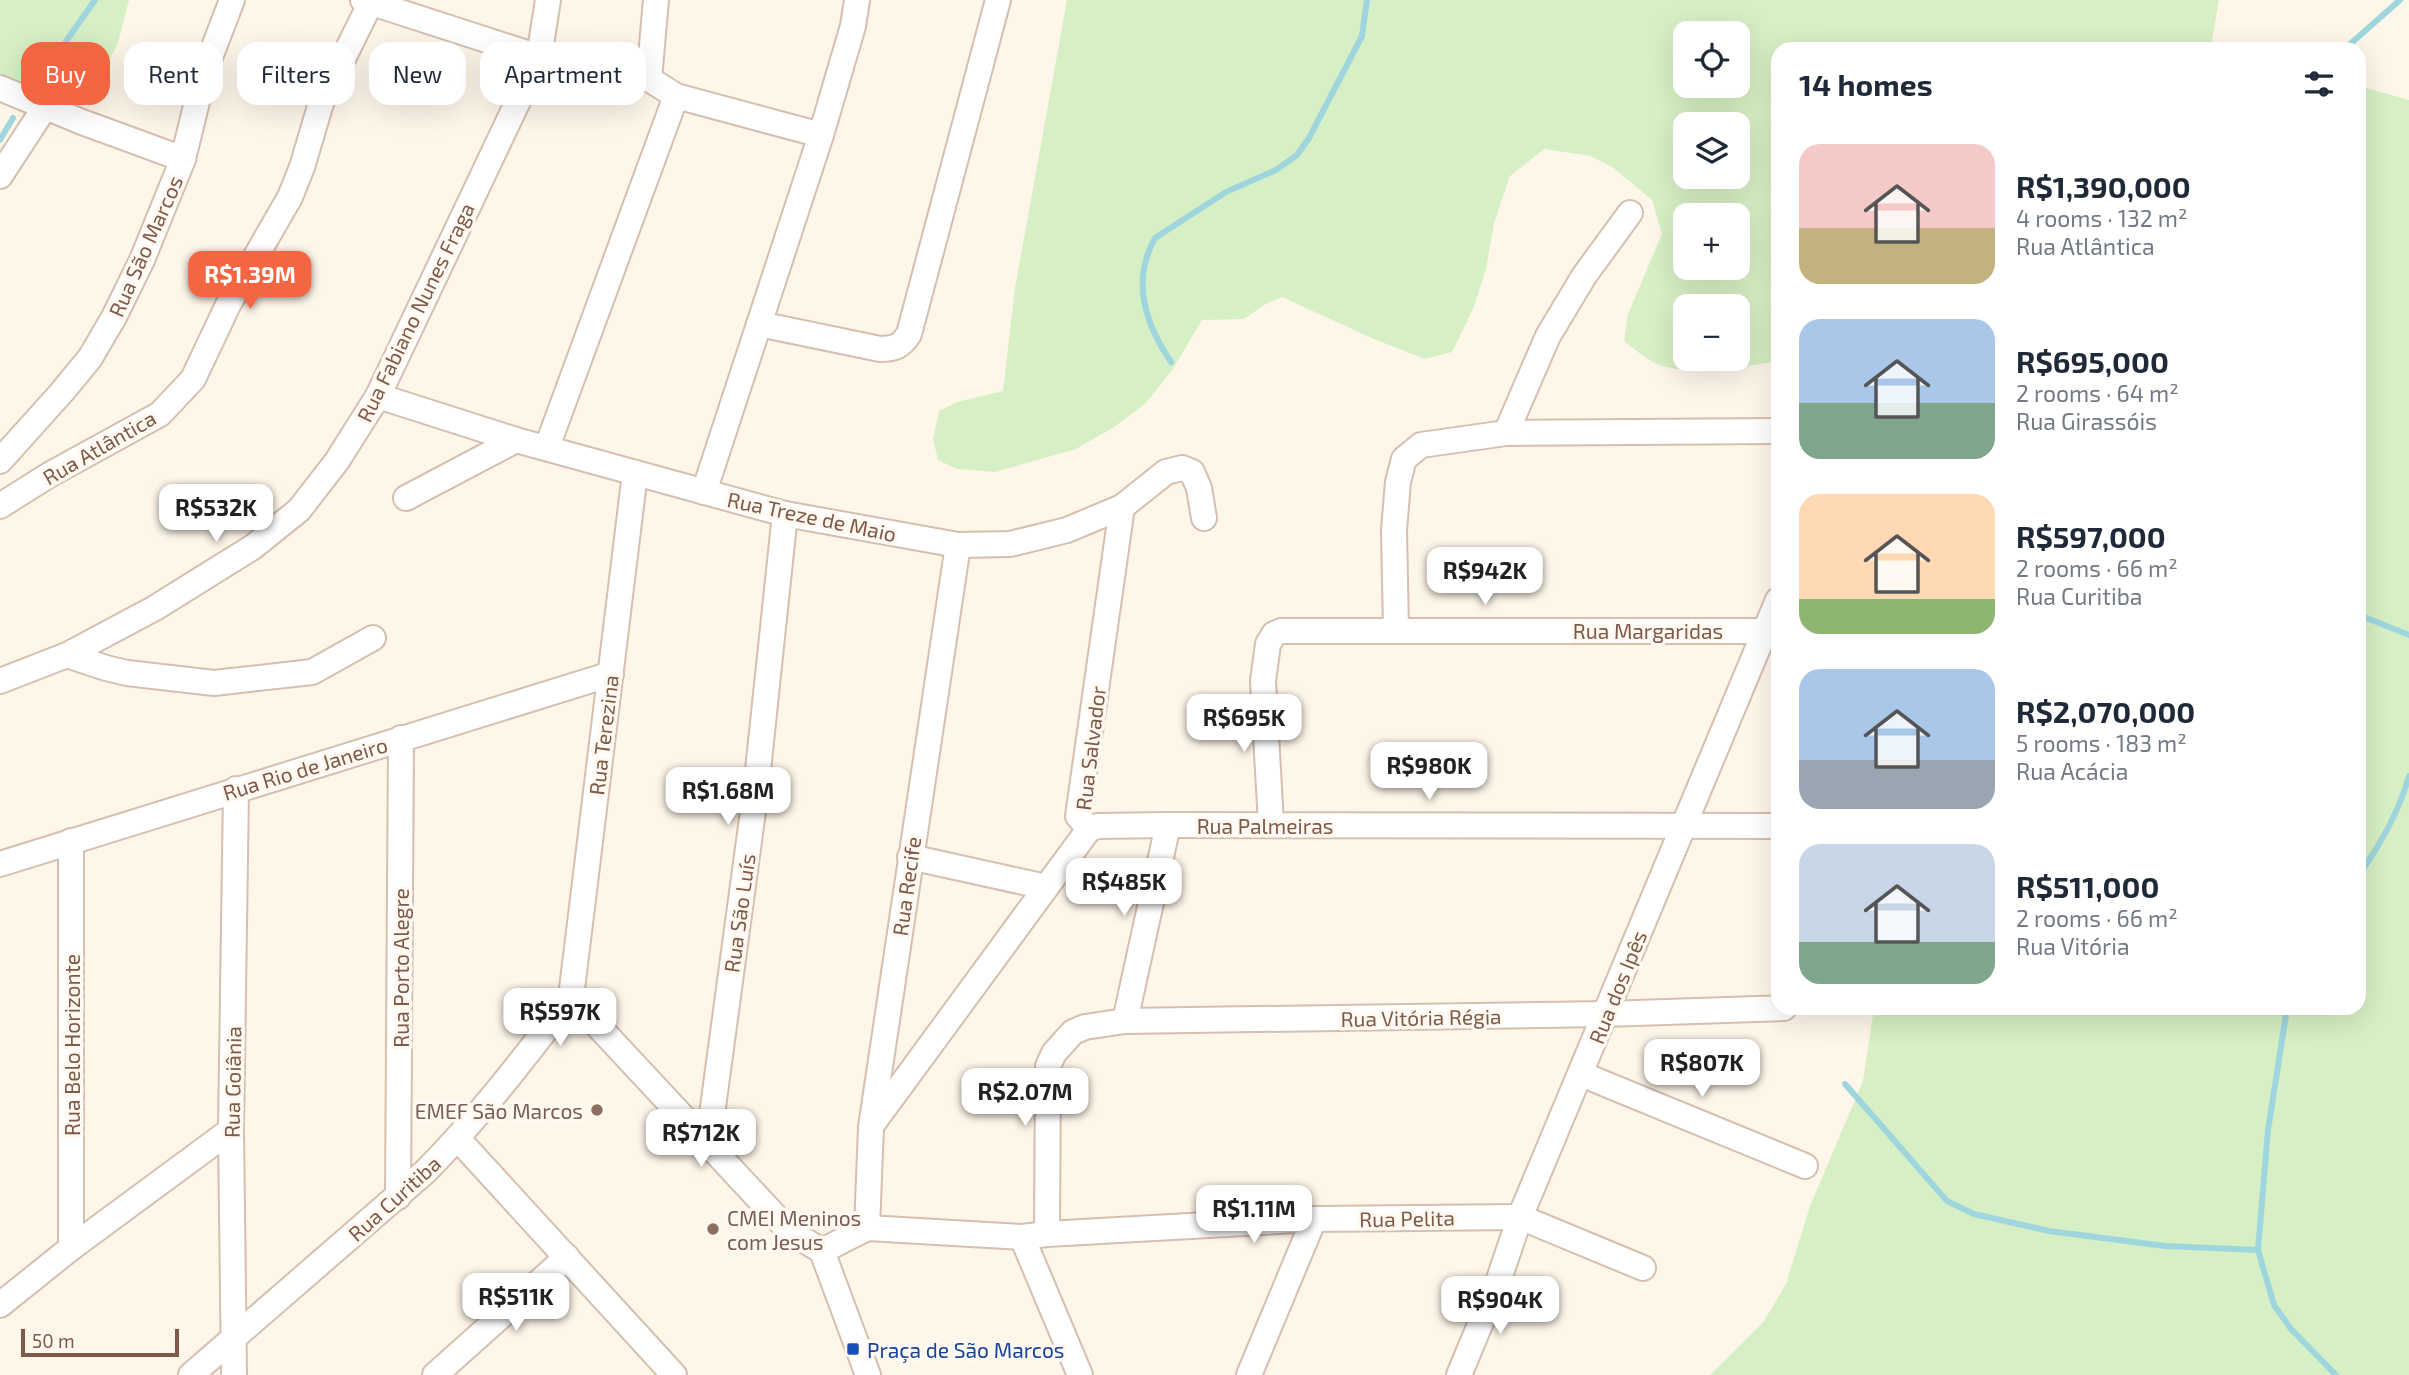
<!DOCTYPE html>
<meta charset="utf-8">
<style>
body{margin:0;font-family:"Exo 2",sans-serif;background:#f6f6f7;color:#1f2937;height:100vh;display:flex;flex-direction:column;font-size:26px;white-space:nowrap}
*{box-sizing:border-box;margin:0}
p{font-size:23px;color:#747a83}
.icon{flex:none;width:38px;height:38px;fill:none;stroke:currentColor;stroke-width:2;stroke-linecap:round;stroke-linejoin:round}
.map{position:relative;flex:1;overflow:hidden}
.panel{position:absolute;left:1771px;top:42px;width:595px;height:973px;display:flex;flex-direction:column;background:#fff;border-radius:21px;box-shadow:0 7px 28px #0002}
.panel>*{flex:none}
.hud{position:absolute;left:21px;top:42px;width:665px;height:63px;display:flex;gap:14px}
.tools{position:absolute;left:1673px;top:21px;display:grid;gap:14px}
.tools a{display:grid;place-items:center;width:77px;height:77px;border-radius:14px;background:#fff;box-shadow:0 7px 28px #0002;font-size:35px}
.scale{position:absolute;left:21px;bottom:18px;width:158px;box-sizing:border-box;padding-left:7px;border:4px solid #7d5a48;border-top:0;font-size:19px;line-height:24px;white-space:nowrap;color:#7d5a48;-webkit-text-stroke:5px #fff9f1;paint-order:stroke}
.price{position:absolute;translate:-50% -60px;padding:0 16px;border-radius:14px;background:#fff;color:#222;font-size:23px;line-height:46px;filter:drop-shadow(0 2px 4px #0008)}
.price::after{content:'';position:absolute;left:50%;top:42px;width:21px;height:16px;margin-left:-10px;background:inherit;clip-path:polygon(0 0,100% 0,50% 100%)}
.price.selected{background:#f46642;color:#fff}
ul{padding:0;list-style:none}
li{display:flex;align-items:center;gap:21px;height:175px;padding:0 28px}
li span{display:grid;place-items:center;flex:none;width:196px;height:140px;border-radius:21px;color:#555}
li>.icon{margin-inline-start:auto}
span .icon{width:84px;height:84px;fill:#fffc;stroke-width:1}
li b{font-size:30px}
h2{display:flex;justify-content:space-between;align-items:center;height:84px;padding:0 28px;font-size:30px}
.pill{padding:0 24px;border-radius:21px;background:#fff;box-shadow:0 7px 28px #0002;font-size:24px;line-height:63px}
.pill.selected{background:#f46642;color:#fff}
.map>svg:first-child{display:block}
.green{fill:#d7efc4;fill-rule:evenodd}
.lines{fill:none;stroke-linecap:round;stroke-linejoin:round}
.stream{stroke:#9fd6de;stroke-width:6}
.minor-casing{stroke:#d5bfaf;stroke-width:28}
.minor{stroke:#fff;stroke-width:24}
.education-dot{fill:#8d6e63;stroke:#fff9f1;stroke-width:2.5}
.transit-dot{fill:#1a4fb4;stroke:#fff9f1;stroke-width:2.5}
.labels{text-anchor:middle;dominant-baseline:central;stroke-width:7;stroke-linejoin:round;paint-order:stroke}
.street-label{font-size:21px;fill:#7d5a48;stroke:#fff9f1}
.education-label{font-size:21px;fill:#785e54;stroke:#fff9f1;text-anchor:end}
.transit-label{font-size:21px;fill:#164399;stroke:#fff9f1;text-anchor:start}
</style>
<div class="map">
<svg width="2409" height="1375" viewBox="0 0 2409 1375">
<rect width="100%" height="100%" fill="#fef6e9"/>
<g class="green">
<path d="M 0,0 L 129,0 L 118,43 L 99,81 L 77,103 L 42,105 L 0,84 Z"/>
<path d="M 1067,0 L 2219,0 L 2211,46 L 2221,49 L 1778,49 L 1778,361 C 1744,367 1683,379 1651,361 C 1642,356 1633,348 1624,341 L 1628,314 L 1662,234 L 1652,200 L 1615,169 L 1591,156 L 1544,149 L 1510,176 L 1494,223 L 1486,269 L 1473,309 L 1452,352 L 1425,359 L 1374,339 L 1282,297 L 1264,305 L 1244,319 L 1202,320 L 1173,369 L 1145,404 L 1114,427 L 1076,449 L 995,472 L 957,469 L 938,460 L 933,439 L 939,411 L 957,402 L 1003,391 L 1015,288 ZM 1738,33 L 1738,86 L 1685,86 L 1685,33 ZM 1738,124 L 1738,177 L 1685,177 L 1685,124 ZM 1685,215 L 1738,215 L 1738,268 L 1685,268 ZM 1738,306 L 1738,359 L 1685,359 L 1685,306 Z"/>
<path d="M 2359,86 L 2409,100 L 2409,1375 L 1710,1375 L 1764,1321 L 1786,1284 L 1810,1206 L 1863,1081 L 1874,1008 L 2359,1008 Z"/>
</g>
<g class="lines">
<g class="stream">
<path d="M 2335,49 L 2349,45 L 2400,0"/>
<path d="M 29,94 L 95,0"/>
<path d="M 0,140 L 13,118"/>
<path d="M 1171,362 C 1145,324 1131,281 1155,238 L 1226,192 L 1276,170 L 1297,155 L 1309,138 L 1362,36 L 1367,0"/>
<path d="M 2359,615 L 2409,635"/>
<path d="M 2359,875 C 2380,845 2399,812 2409,776"/>
<path d="M 2287,1008 L 2268,1130 L 2258,1250 L 2274,1305 L 2291,1329 L 2336,1375"/>
<path d="M 1845,1084 L 1947,1201 L 1974,1214 L 2049,1231 L 2165,1246 L 2258,1250"/>
</g>
<defs>
<g id="minor">
<path d="M 363,0 L 539,57 L 649,79 L 676,96 L 821,135"/>
<path d="M 649,79 L 656,0"/>
<path d="M 0,88 L 82,122 L 183,159"/>
<path d="M 0,176 L 45,107"/>
<path d="M 759,324 L 880,349 C 895,349 901,346 909,334 L 998,0"/>
<path d="M 378,396 L 516,440 L 785,514 L 958,545 L 1010,544 L 1067,530 L 1122,507 L 1166,472 L 1182,468 L 1192,472 L 1199,488 L 1204,518"/>
<path d="M 1506,433 L 1548,336 L 1584,276 L 1630,213"/>
<path d="M 547,447 L 676,96"/>
<path d="M 0,461 L 62,392 L 90,358 L 114,317 L 142,260 L 183,159 L 204,73 L 232,0"/>
<path d="M 704,492 L 821,135 L 853,26 L 857,0"/>
<path d="M 406,498 L 516,440"/>
<path d="M 0,506 L 49,475 L 160,414 L 193,379 L 228,305 L 290,197 L 302,167 L 321,103 L 371,2"/>
<path d="M 1396,630 L 1394,530 L 1398,482 L 1404,459 L 1421,445 L 1506,433 L 1778,431"/>
<path d="M 67,655 L 106,668 L 127,673 L 214,683 L 312,672 L 373,638"/>
<path d="M 0,681 L 67,655 L 155,608 L 253,547 L 299,510 L 337,461 L 378,396 L 539,57 L 548,0"/>
<path d="M 1271,824 L 1263,681 L 1268,644 L 1274,634 L 1281,631 L 1777,631"/>
<path d="M 1089,829 L 1098,826 L 1168,825 L 1778,826"/>
<path d="M 1089,829 L 1078,816 L 1122,507"/>
<path d="M 71,841 L 71,1248"/>
<path d="M 910,857 L 1046,887"/>
<path d="M 0,864 L 611,674"/>
<path d="M 571,997 L 635,473"/>
<path d="M 571,997 L 789,1231 L 822,1251 L 868,1375"/>
<path d="M 1125,1021 L 1168,825"/>
<path d="M 1581,1074 L 1805,1166"/>
<path d="M 874,1122 L 1089,829"/>
<path d="M 458,1139 L 674,1375"/>
<path d="M 708,1144 L 756,789 L 785,514"/>
<path d="M 398,1197 L 401,738"/>
<path d="M 867,1228 L 1022,1237 L 1047,1234 L 1314,1219 L 1520,1217 L 1643,1268"/>
<path d="M 867,1228 L 871,1127 L 958,545"/>
<path d="M 1047,1234 L 1048,1066 L 1054,1053 L 1073,1032 L 1085,1027 L 1125,1021 L 1605,1014 L 1784,1008"/>
<path d="M 1022,1237 L 1080,1375"/>
<path d="M 822,1251 L 867,1228"/>
<path d="M 0,1305 L 71,1248 L 231,1130"/>
<path d="M 191,1375 L 426,1171 C 479,1117 525,1057 571,997"/>
<path d="M 234,1375 L 231,1130 L 236,789"/>
<path d="M 435,1375 L 567,1257"/>
<path d="M 1249,1375 L 1314,1219"/>
<path d="M 1459,1375 L 1499,1279 L 1520,1217 L 1778,600"/>
</g>
</defs>
<use href="#minor" class="minor-casing"/>
<use href="#minor" class="minor"/>
</g>
<g class="education-dot">
<circle cx="597" cy="1110" r="7"/>
<circle cx="713" cy="1229" r="7"/>
</g>
<rect class="transit-dot" x="846" y="1342" width="14" height="14" rx="3.5"/>
<g class="labels">
<g class="street-label">
<text transform="translate(145 246) rotate(-66)">Rua São Marcos</text>
<text transform="translate(415 312) rotate(-64)">Rua Fabiano Nunes Fraga</text>
<text transform="translate(99 447) rotate(-30)">Rua Atlântica</text>
<text transform="translate(812 516) rotate(12)">Rua Treze de Maio</text>
<text x="1648" y="630">Rua Margaridas</text>
<text transform="translate(603 735) rotate(-83)">Rua Terezina</text>
<text transform="translate(1090 748) rotate(-83)">Rua Salvador</text>
<text transform="translate(305 768) rotate(-17)">Rua Rio de Janeiro</text>
<text x="1265" y="825">Rua Palmeiras</text>
<text transform="translate(906 886) rotate(-82)">Rua Recife</text>
<text transform="translate(739 913) rotate(-82)">Rua São Luís</text>
<text transform="translate(400 968) rotate(-90)">Rua Porto Alegre</text>
<text transform="translate(1617 987) rotate(-68)">Rua dos Ipês</text>
<text transform="translate(1421 1017) rotate(-1)">Rua Vitória Régia</text>
<text transform="translate(71 1045) rotate(-90)">Rua Belo Horizonte</text>
<text transform="translate(232 1082) rotate(-89)">Rua Goiânia</text>
<text transform="translate(394 1198) rotate(-42)">Rua Curitiba</text>
<text transform="translate(1407 1218) rotate(-1)">Rua Pelita</text>
</g>
<g class="education-label">
<text x="583" y="1110">EMEF São Marcos</text>
<text x="727" y="1217" text-anchor="start">CMEI Meninos<tspan x="727" dy="24">com Jesus</tspan></text>
</g>
<g class="transit-label">
<text x="867" y="1349">Praça de São Marcos</text>
</g>
</g>
</svg>
<div class="tools">
<a><svg class="icon" aria-label="locate" viewBox="0 0 24 24"><circle cx="12" cy="12" r="6"/><path d="M12 2v4M12 18v4M2 12h4M18 12h4"/></svg></a>
<a><svg class="icon" aria-label="layers" viewBox="0 0 24 24"><path d="M12 4l9 5-9 5-9-5zM3 14l9 5 9-5"/></svg></a>
<a>+</a>
<a>−</a>
</div>
<div class="scale">50 m</div>
<b class="price selected" style="left:250px;top:311px">R$1.39M</b>
<b class="price" style="left:216px;top:544px">R$532K</b>
<b class="price" style="left:1485px;top:607px">R$942K</b>
<b class="price" style="left:1244px;top:754px">R$695K</b>
<b class="price" style="left:1429px;top:802px">R$980K</b>
<b class="price" style="left:728px;top:827px">R$1.68M</b>
<b class="price" style="left:1124px;top:918px">R$485K</b>
<b class="price" style="left:560px;top:1048px">R$597K</b>
<b class="price" style="left:1702px;top:1099px">R$807K</b>
<b class="price" style="left:1025px;top:1128px">R$2.07M</b>
<b class="price" style="left:701px;top:1169px">R$712K</b>
<b class="price" style="left:1254px;top:1245px">R$1.11M</b>
<b class="price" style="left:516px;top:1333px">R$511K</b>
<b class="price" style="left:1500px;top:1336px">R$904K</b>
<div class="hud">
<a class="pill selected">Buy</a>
<a class="pill">Rent</a>
<a class="pill">Filters</a>
<a class="pill">New</a>
<a class="pill">Apartment</a>
</div>
<section class="panel">
<h2>14 homes<svg class="icon" aria-label="filters" viewBox="0 0 24 24"><path d="M4 7h16M4 17h16"/><circle cx="9" cy="7" r="2"/><circle cx="15" cy="17" r="2"/></svg></h2>
<ul>
<li><span style="background:linear-gradient(#f6c9c9 60%,#c2b280 0)"><svg class="icon" aria-label="home" viewBox="0 0 24 24"><path d="M3 11l9-7 9 7M6 9v11h12V9"/></svg></span><div><b>R$1,390,000</b><p>4 rooms · 132 m²</p><p>Rua Atlântica</p></div></li>
<li><span style="background:linear-gradient(#a9c7e8 60%,#7fa58c 0)"><svg class="icon" aria-label="home" viewBox="0 0 24 24"><path d="M3 11l9-7 9 7M6 9v11h12V9"/></svg></span><div><b>R$695,000</b><p>2 rooms · 64 m²</p><p>Rua Girassóis</p></div></li>
<li><span style="background:linear-gradient(#ffd9b3 75%,#8fb573 0)"><svg class="icon" aria-label="home" viewBox="0 0 24 24"><path d="M3 11l9-7 9 7M6 9v11h12V9"/></svg></span><div><b>R$597,000</b><p>2 rooms · 66 m²</p><p>Rua Curitiba</p></div></li>
<li><span style="background:linear-gradient(#a9c7e8 65%,#9aa5b1 0)"><svg class="icon" aria-label="home" viewBox="0 0 24 24"><path d="M3 11l9-7 9 7M6 9v11h12V9"/></svg></span><div><b>R$2,070,000</b><p>5 rooms · 183 m²</p><p>Rua Acácia</p></div></li>
<li><span style="background:linear-gradient(#c9d6e8 70%,#7fa58c 0)"><svg class="icon" aria-label="home" viewBox="0 0 24 24"><path d="M3 11l9-7 9 7M6 9v11h12V9"/></svg></span><div><b>R$511,000</b><p>2 rooms · 66 m²</p><p>Rua Vitória</p></div></li>
</ul>
</section>
</div>
